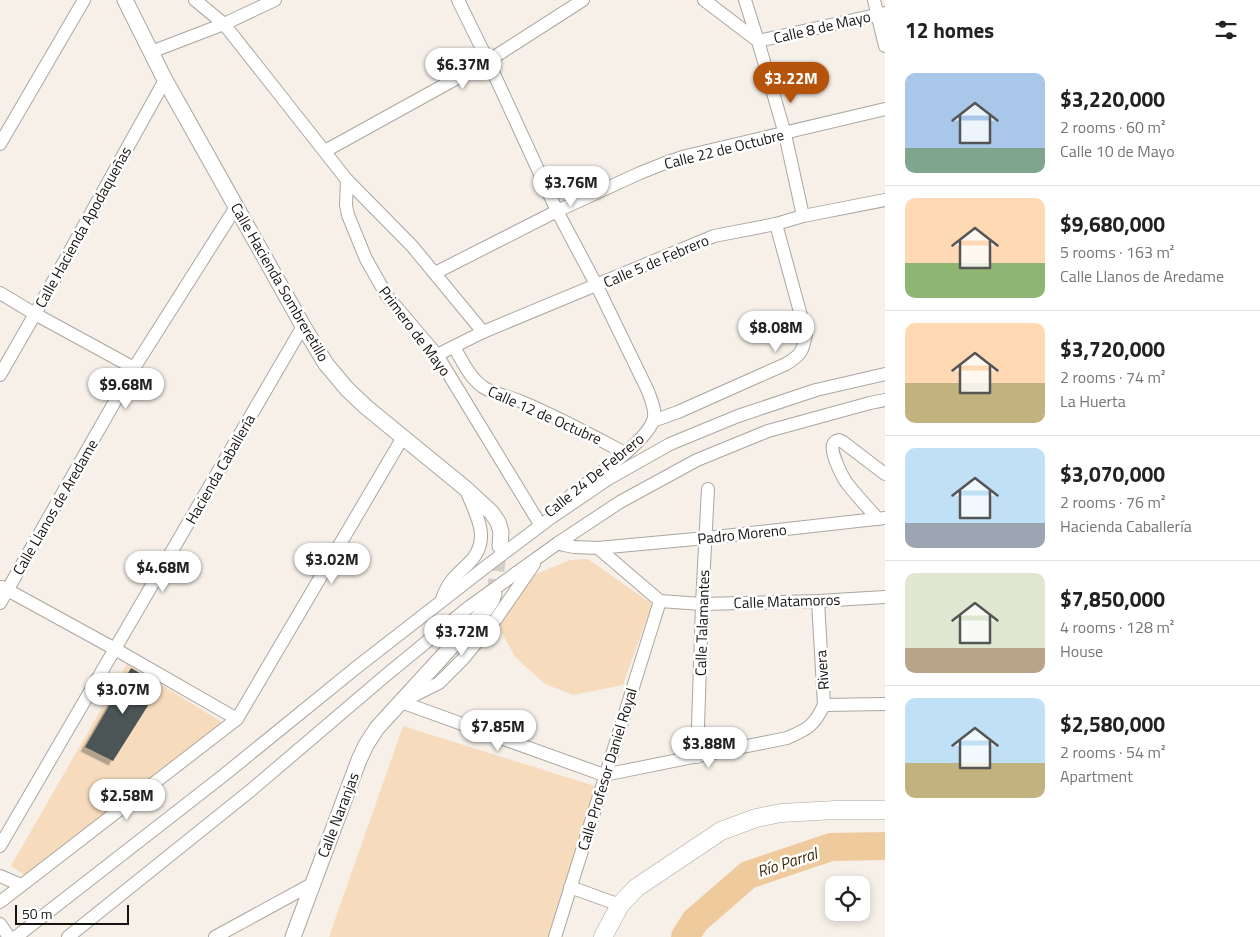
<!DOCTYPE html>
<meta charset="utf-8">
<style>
body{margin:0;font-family:"Titillium Web",sans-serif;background:#f6f6f6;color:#222;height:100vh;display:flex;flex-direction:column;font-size:19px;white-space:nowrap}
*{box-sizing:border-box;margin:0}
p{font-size:16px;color:#767676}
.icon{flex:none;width:28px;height:28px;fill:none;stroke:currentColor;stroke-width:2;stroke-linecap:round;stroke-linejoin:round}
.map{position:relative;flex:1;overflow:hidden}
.details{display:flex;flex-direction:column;background:#fff;width:375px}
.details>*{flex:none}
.tools{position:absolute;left:825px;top:876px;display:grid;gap:10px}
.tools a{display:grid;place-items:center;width:45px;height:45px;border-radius:10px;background:#fff;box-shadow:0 2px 8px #0003;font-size:25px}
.scale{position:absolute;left:15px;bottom:12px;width:114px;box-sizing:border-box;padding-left:5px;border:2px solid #161412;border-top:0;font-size:14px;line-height:18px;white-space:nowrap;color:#161412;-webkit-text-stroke:4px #fff;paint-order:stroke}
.price{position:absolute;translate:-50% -42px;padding:0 11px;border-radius:18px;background:#fff;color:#222;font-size:16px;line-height:32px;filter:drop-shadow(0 1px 2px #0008)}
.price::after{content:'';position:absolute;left:50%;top:30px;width:15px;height:11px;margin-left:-8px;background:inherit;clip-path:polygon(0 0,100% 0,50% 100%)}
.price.on{background:#b45309;color:#fff}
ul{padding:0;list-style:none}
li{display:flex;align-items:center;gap:15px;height:125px;padding:0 20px}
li+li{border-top:1px solid #e0e0e0}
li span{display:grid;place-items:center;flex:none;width:140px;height:100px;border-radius:10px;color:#555}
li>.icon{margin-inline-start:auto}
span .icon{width:60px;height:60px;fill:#fffc;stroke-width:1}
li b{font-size:21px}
h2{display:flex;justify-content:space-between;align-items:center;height:60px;padding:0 20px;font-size:21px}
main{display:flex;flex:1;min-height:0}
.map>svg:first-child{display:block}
.green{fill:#f6dcbd}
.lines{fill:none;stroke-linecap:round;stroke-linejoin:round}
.river{stroke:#eeca9c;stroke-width:28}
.building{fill:#4c5457;filter:url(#shadow)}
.tertiary-tunnel{stroke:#d4cfc9;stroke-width:15;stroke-dasharray:15 8;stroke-linecap:butt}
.minor-casing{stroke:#aca69f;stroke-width:14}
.tertiary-casing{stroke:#aca69f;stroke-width:17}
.secondary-casing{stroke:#aca69f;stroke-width:19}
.minor{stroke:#fff;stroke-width:12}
.tertiary{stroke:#fff;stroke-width:15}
.secondary{stroke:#fff;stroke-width:18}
.labels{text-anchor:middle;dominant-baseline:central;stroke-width:5;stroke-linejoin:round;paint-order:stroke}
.street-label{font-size:15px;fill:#161412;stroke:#fff}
.water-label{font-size:16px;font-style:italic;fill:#422a04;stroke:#fff}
</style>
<main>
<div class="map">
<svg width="885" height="937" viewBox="0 0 885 937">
<defs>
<filter id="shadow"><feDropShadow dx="-4.5" dy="4.5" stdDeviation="0" flood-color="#0004"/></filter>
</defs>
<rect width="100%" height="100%" fill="#f6f0e9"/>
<g class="green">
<path d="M 588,559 L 652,604 L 623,685 L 573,695 L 545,684 L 515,657 L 496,622 L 519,581 L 570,560 Z"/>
<path d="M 127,664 L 222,722 L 29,878 L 11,866 Z"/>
<path d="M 403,726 L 598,787 L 550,937 L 329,937 Z"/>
</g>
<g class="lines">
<path class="river" d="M 685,937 L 695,921 L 748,875 L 831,847 L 885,846"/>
</g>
<path class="building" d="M 131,668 L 161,685 L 113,761 L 85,747 Z"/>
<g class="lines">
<path class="tertiary-tunnel" d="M 494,594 L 500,546"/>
<defs>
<g id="minor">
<path d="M 195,0 L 224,24 L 347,180 L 346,205 L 348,215 L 366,259 L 387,296 L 437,355 L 538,521"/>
<path d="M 458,0 L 488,61 L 557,211 L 597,286 L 648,391 C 651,400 657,412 653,421 C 645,443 591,480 571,495"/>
<path d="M 704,0 L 758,41 L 885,13"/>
<path d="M 745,0 L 758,41 L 785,134 L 803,216"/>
<path d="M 874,0 L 885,46"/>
<path d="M 151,52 L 224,24 L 275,0"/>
<path d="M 0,144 L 84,0"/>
<path d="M 325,151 L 488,61 L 583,0"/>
<path d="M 347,180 L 412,246 L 483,332"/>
<path d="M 435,273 L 557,211 L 640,173 L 665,163 L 686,156 L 885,109"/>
<path d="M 0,293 L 35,314 L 134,368"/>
<path d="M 454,347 C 462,361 470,378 483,387 C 494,395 510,396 522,402 C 558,417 591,435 625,453"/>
<path d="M 437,355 L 483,332 L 714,236 L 776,224 L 803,216 L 885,200"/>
<path d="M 0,375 L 35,314 L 165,80"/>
<path d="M 653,421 L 678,412 L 786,364 C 801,355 803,351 806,334 L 776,224"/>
<path d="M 878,519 C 867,507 856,495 846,482 C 842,476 830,452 833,445 C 835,441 835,441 839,440 L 843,442 L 885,474"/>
<path d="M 558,543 L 564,545 L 574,547 L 598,548 L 706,538 L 885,518"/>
<path d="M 598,548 L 660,601"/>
<path d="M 2,587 L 115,649 L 237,719"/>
<path d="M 442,599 C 448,582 455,576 467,565 C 493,541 477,517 466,490"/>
<path d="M 660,601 L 702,604 L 818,601 L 885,597"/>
<path d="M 0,603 L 134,368 L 236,207"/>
<path d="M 405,700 L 439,683 L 463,659 L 496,619 L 534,564"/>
<path d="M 401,702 L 604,775 L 787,738 C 808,729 814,726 824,705 L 818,601"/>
<path d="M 824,705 L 885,704"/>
<path d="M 697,757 L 702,604 L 708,489"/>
<path d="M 0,846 L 303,326"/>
<path d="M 0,876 L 21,885"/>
<path d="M 570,887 L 620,905"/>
<path d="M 0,902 L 237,719 L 403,437"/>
<path d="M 0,924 L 9,937"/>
<path d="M 16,937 L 224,775 L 357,667 L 492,562 L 552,517 L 608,479 L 670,444 L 738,416 L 816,390 L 885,374"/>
<path d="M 68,937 L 250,791 L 385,676 L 469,607 L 558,543 L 620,502 L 697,460 L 768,431 L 870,403 L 885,400"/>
<path d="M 215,937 L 312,884"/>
<path d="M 555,937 L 660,601"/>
</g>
<g id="tertiary">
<path d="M 125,0 L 165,80 L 303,326 L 326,364 L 347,389 L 366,407 L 465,488 L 491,512 L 498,522 L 501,532 L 500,546"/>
<path d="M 293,937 L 359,760 L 366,745 L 377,728 L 485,610 L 492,600 L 494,594"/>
</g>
<path id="secondary" d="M 603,937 L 620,905 L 636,888 L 721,831 L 756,818 L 781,813 L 836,810 L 885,810"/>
</defs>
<use href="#minor" class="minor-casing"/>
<use href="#tertiary" class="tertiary-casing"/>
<use href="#secondary" class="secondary-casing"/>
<use href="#minor" class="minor"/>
<use href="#tertiary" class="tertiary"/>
<use href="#secondary" class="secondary"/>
</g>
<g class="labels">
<g class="street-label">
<text transform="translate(822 27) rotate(-13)">Calle 8 de Mayo</text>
<text transform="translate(724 149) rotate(-14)">Calle 22 de Octubre</text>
<text transform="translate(83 227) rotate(-61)">Calle Hacienda Apodaqueñas</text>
<text transform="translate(656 261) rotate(-23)">Calle 5 de Febrero</text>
<text transform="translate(280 282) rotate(60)">Calle Hacienda Sombreretillo</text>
<text transform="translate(415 331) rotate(53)">Primero de Mayo</text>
<text transform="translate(545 415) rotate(24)">Calle 12 de Octubre</text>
<text transform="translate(220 469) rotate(-60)">Hacienda Caballería</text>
<text transform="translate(594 475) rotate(-39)">Calle 24 De Febrero</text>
<text transform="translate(55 507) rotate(-60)">Calle Llanos de Aredame</text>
<text transform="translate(742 534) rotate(-6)">Padro Moreno</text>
<text transform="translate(787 601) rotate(-2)">Calle Matamoros</text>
<text transform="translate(702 623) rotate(-88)">Calle Talamantes</text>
<text transform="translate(822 670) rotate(-94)">Rivera</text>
<text transform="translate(607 769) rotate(-73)">Calle Profesor Daniel Royal</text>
<text transform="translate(338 815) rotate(-69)">Calle Naranjas</text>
</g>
<g class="water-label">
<text transform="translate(787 862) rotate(-18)">Río Parral</text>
</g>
</g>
</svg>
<div class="tools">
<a><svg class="icon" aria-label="locate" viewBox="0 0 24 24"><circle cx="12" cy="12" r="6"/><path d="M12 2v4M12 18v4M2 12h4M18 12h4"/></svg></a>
</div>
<div class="scale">50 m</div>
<b class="price" style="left:463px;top:90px">$6.37M</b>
<b class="price on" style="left:791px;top:104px">$3.22M</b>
<b class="price" style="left:571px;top:208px">$3.76M</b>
<b class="price" style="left:776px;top:353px">$8.08M</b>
<b class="price" style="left:126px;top:410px">$9.68M</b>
<b class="price" style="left:332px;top:585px">$3.02M</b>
<b class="price" style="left:163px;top:593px">$4.68M</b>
<b class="price" style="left:462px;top:657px">$3.72M</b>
<b class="price" style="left:123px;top:715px">$3.07M</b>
<b class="price" style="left:498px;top:752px">$7.85M</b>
<b class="price" style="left:709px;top:769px">$3.88M</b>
<b class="price" style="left:127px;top:821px">$2.58M</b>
</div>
<section class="details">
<h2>12 homes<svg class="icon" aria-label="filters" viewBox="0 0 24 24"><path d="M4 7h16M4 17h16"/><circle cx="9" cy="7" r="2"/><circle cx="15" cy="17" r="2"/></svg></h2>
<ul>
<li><span style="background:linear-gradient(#a9c7e8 75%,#7fa58c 0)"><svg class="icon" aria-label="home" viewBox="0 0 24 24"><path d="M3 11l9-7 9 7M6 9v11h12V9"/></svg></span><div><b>$3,220,000</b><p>2 rooms · 60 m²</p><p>Calle 10 de Mayo</p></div></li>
<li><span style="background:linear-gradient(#ffd9b3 65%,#8fb573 0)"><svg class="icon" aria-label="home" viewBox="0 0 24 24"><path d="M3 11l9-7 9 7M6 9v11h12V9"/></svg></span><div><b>$9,680,000</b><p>5 rooms · 163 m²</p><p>Calle Llanos de Aredame</p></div></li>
<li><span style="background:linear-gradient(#ffd9b3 60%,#c2b280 0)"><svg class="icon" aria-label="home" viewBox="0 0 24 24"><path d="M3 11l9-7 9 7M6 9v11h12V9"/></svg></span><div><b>$3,720,000</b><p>2 rooms · 74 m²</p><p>La Huerta</p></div></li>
<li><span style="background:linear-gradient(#bfe0f5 75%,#9aa5b1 0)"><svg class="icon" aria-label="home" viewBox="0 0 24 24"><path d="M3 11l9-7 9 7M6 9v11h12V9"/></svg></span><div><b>$3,070,000</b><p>2 rooms · 76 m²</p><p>Hacienda Caballería</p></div></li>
<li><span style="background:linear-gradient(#dfe7d0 75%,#b9a48a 0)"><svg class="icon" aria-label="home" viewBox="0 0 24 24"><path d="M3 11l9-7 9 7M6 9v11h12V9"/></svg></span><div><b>$7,850,000</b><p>4 rooms · 128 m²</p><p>House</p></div></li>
<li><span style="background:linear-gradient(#bfe0f5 65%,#c2b280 0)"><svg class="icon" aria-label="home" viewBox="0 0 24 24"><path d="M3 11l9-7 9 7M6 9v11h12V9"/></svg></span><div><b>$2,580,000</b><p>2 rooms · 54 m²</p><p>Apartment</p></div></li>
</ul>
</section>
</main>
